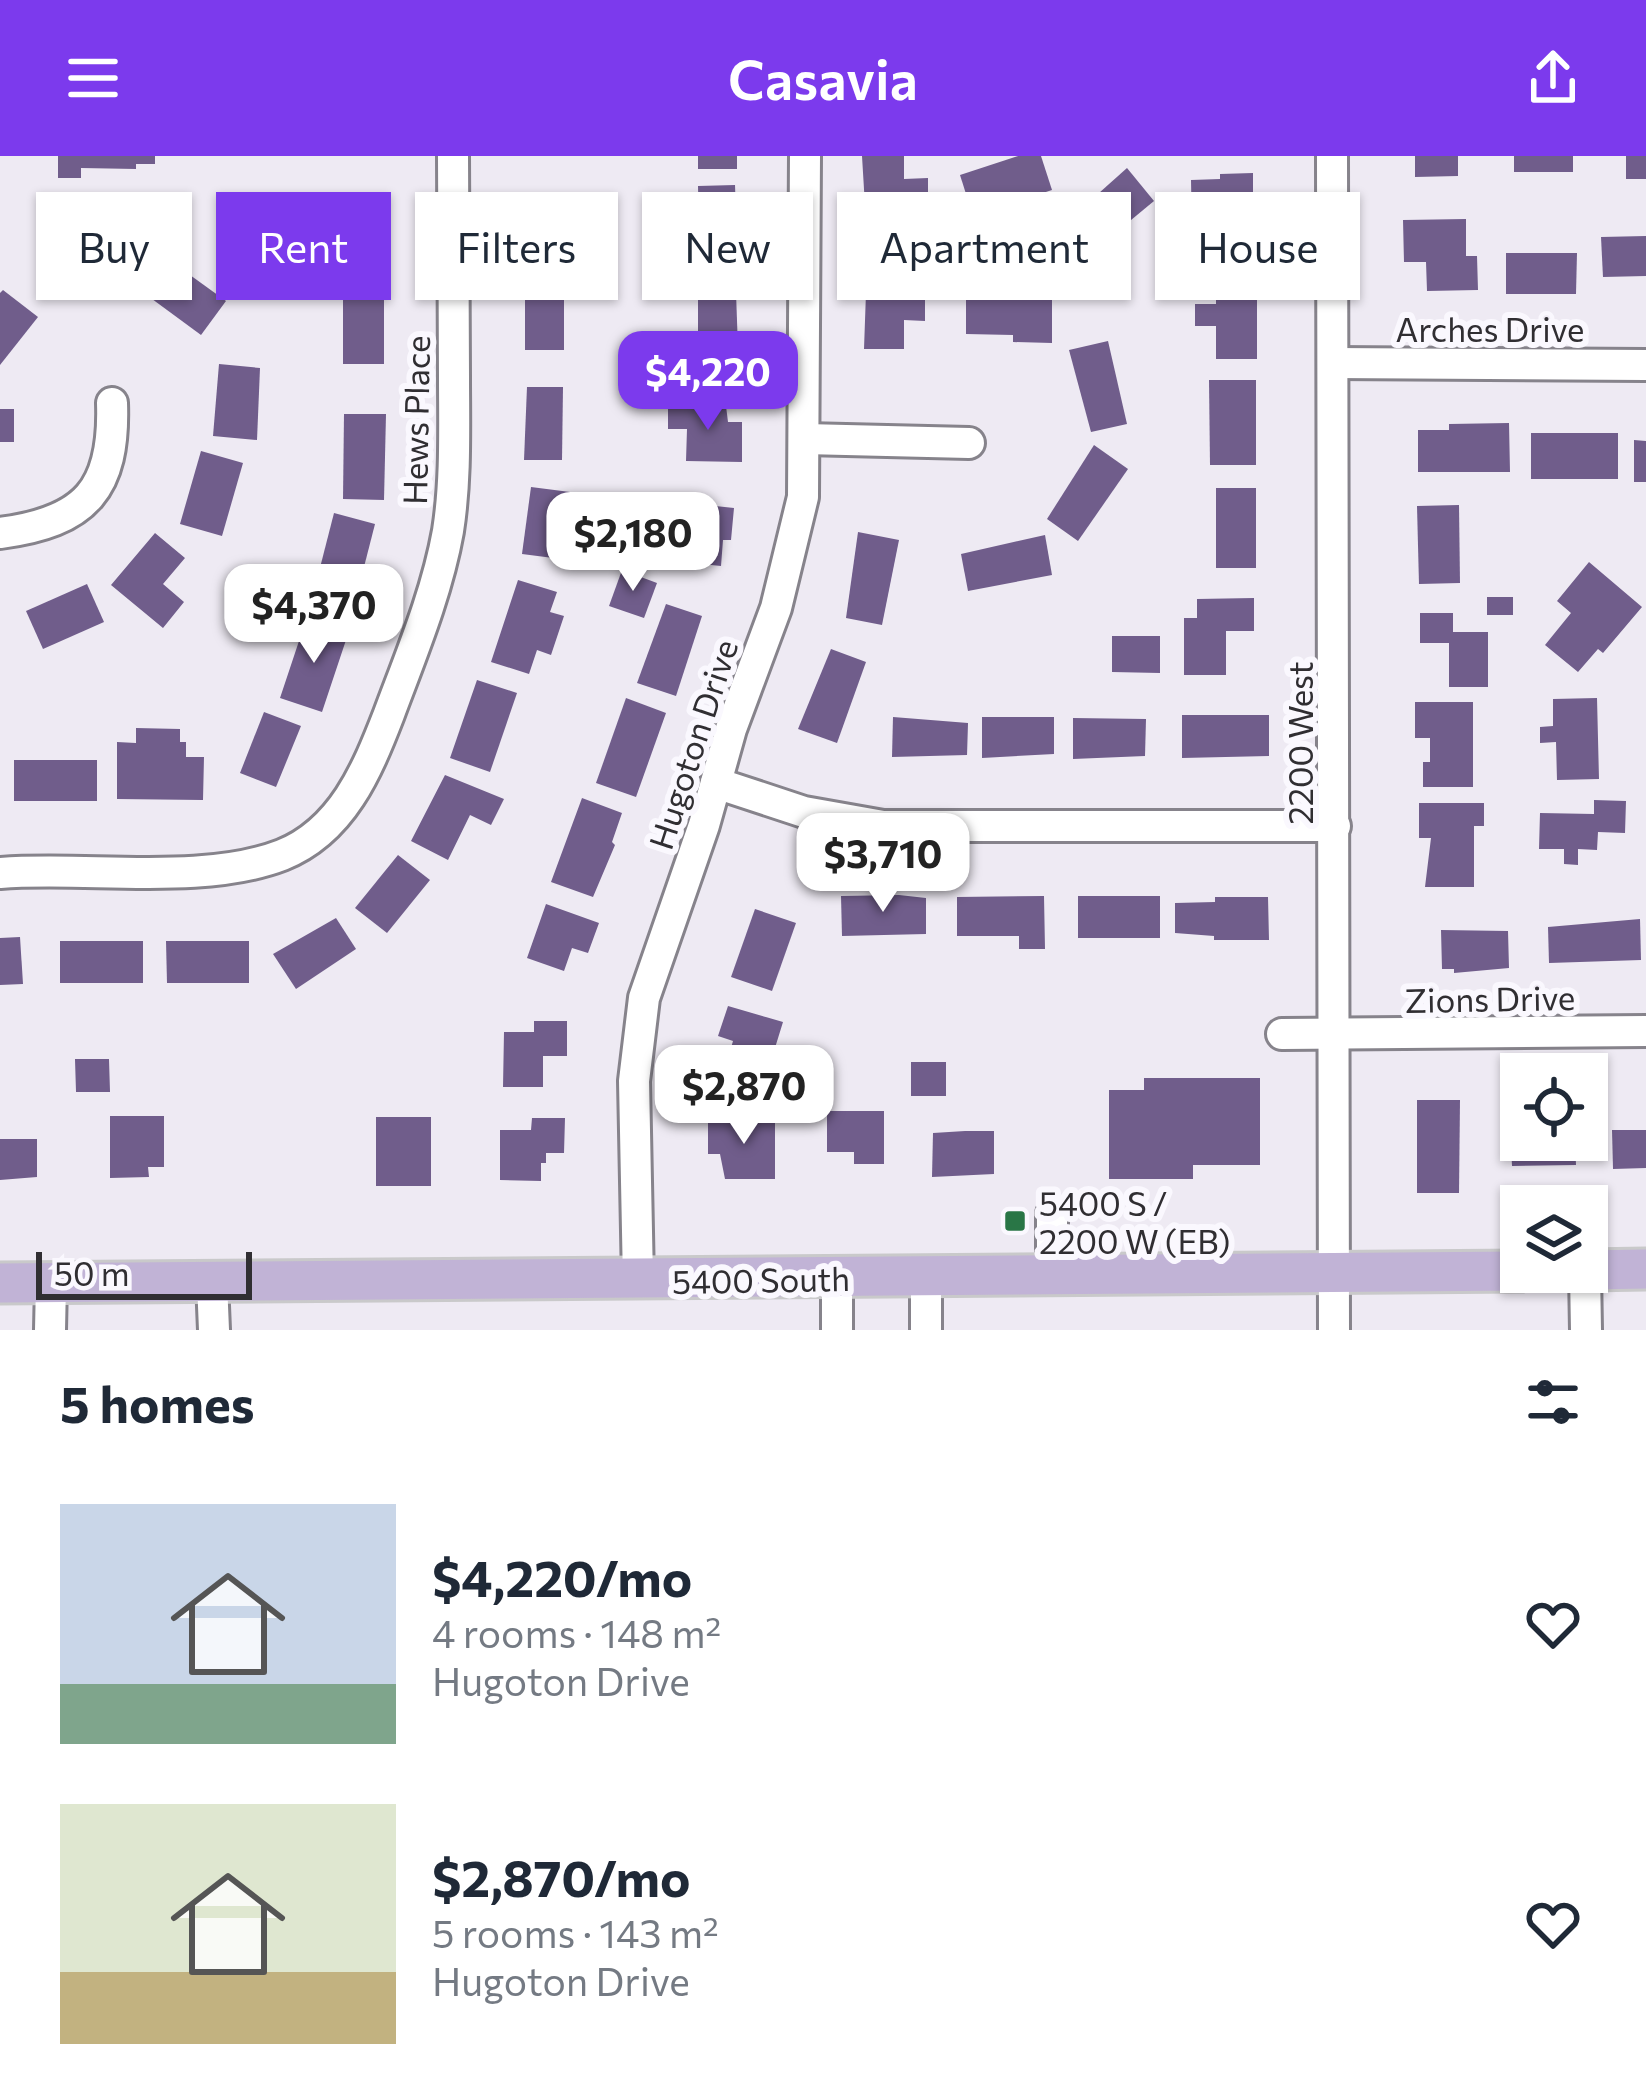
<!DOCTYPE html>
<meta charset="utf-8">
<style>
body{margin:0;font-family:Commissioner,sans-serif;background:#f2f2f3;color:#1f2937;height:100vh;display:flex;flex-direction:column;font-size:45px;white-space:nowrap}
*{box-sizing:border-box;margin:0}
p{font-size:39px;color:#747a83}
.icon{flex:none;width:66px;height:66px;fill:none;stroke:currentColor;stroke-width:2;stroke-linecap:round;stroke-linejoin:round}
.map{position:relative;height:1174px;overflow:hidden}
.sheet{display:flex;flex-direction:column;background:#fff;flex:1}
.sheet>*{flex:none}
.top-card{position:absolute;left:36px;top:36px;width:1575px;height:108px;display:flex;gap:24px}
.tools{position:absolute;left:1500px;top:897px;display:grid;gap:24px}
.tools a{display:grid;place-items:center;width:108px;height:108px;border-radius:0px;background:#fff;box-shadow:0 3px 9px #0004;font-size:60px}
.scale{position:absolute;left:36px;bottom:30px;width:216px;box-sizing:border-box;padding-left:12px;border:6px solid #302e32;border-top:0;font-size:33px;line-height:42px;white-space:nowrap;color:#302e32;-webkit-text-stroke:9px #faf8fe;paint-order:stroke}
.price{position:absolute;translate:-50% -102px;padding:0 27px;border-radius:24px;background:#fff;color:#222;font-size:39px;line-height:78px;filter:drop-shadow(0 3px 6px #0008)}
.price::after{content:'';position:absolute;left:50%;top:72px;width:36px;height:27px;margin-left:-18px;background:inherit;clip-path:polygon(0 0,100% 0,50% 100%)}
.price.current{background:#7c3aed;color:#fff}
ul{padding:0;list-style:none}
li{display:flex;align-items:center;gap:36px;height:300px;padding:0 60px}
li span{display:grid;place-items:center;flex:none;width:336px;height:240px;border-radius:0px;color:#555}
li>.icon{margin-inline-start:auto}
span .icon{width:144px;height:144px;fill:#fffc;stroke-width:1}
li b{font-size:51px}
h2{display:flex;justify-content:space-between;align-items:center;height:144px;padding:0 60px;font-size:51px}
.pill{padding:0 42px;border-radius:0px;background:#fff;box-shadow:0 3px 9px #0004;font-size:42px;line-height:108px}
.pill.current{background:#7c3aed;color:#fff}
header{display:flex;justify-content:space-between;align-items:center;height:156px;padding:0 60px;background:#7c3aed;color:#fff;font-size:54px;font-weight:600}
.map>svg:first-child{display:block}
.building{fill:#705d8b}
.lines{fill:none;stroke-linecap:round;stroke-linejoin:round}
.minor-casing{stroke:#86838b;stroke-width:36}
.major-casing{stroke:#c9c9ca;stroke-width:45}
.minor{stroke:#fff;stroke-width:30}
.major{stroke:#c1b3d6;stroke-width:39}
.poi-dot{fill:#297646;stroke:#faf8fe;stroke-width:4.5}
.labels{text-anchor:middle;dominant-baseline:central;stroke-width:12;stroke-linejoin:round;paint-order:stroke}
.street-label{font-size:33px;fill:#302e32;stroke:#faf8fe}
.poi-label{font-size:33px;fill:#302e32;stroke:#faf8fe;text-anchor:start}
</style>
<header><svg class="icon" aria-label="menu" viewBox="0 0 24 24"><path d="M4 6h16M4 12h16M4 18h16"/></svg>Casavia<svg class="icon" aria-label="share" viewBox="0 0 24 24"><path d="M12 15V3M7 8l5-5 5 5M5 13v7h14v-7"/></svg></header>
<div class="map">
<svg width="1646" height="1174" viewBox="0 0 1646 1174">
<rect width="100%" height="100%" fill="#eeeaf3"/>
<g class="building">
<path d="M 58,0 L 155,0 L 155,8 L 136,8 L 136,13 L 81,12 L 81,22 L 58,22 Z"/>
<rect x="698" y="0" width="39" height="13"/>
<path d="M 862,0 L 904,0 L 904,23 L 928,22 L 928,56 L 905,56 L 905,83 L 867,83 Z"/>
<path d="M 1018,0 L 1041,0 L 1052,34 L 973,60 L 960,19 Z"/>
<path d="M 1415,0 L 1458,0 L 1458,20 L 1415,21 Z"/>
<rect x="1514" y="0" width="59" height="16"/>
<rect x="1626" y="0" width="20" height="23"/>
<path d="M 1127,12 L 1154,45 L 1125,69 L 1099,37 Z"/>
<path d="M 1253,17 L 1253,50 L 1246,50 L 1247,76 L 1192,77 L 1191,24 L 1220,23 L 1220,18 Z"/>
<path d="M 735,29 L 738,115 L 700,116 L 698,30 Z"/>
<path d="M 383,46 L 387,121 L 346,121 L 345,47 Z"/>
<path d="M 525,49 L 565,49 L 565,107 L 525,108 Z"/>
<path d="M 1466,63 L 1466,100 L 1477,100 L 1478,134 L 1427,135 L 1426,106 L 1404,106 L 1403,64 Z"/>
<path d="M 90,75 L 94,90 L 119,84 L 128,119 L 63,136 L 44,121 L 39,102 L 63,96 L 60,83 Z"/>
<path d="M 1646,80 L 1646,120 L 1603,121 L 1601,81 Z"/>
<path d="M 1506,97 L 1577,97 L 1576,138 L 1506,138 Z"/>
<path d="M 172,106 L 226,145 L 201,179 L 148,140 Z"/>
<path d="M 867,108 L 906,108 L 906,138 L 925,138 L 925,165 L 904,164 L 904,193 L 864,193 Z"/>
<path d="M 1216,119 L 1257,119 L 1257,203 L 1216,203 L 1216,170 L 1195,170 L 1195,148 L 1216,148 Z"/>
<rect x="525" y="127" width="39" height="67"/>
<path d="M 3,134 L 38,161 L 0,209 L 0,137 Z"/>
<path d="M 698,136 L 736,136 L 739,222 L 698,222 Z"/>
<path d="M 966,139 L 1052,140 L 1052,187 L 1013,186 L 1013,179 L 966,178 Z"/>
<rect x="343" y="140" width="41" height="68"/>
<path d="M 1108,185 L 1127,268 L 1091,276 L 1069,194 Z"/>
<path d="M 219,208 L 260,212 L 257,284 L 213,280 Z"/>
<path d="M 1209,224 L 1256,224 L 1256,309 L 1210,309 Z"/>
<path d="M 527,231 L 563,231 L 562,304 L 524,304 Z"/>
<path d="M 668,249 L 726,250 L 728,266 L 742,266 L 742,306 L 686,305 L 687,273 L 668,273 Z"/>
<rect x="0" y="253" width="14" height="33"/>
<path d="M 344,258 L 386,258 L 384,344 L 343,343 Z"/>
<path d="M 1509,267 L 1510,316 L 1418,316 L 1418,274 L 1449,274 L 1449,268 Z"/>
<rect x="1531" y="277" width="87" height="46"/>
<path d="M 1634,284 L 1646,285 L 1646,326 L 1634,326 Z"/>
<path d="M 1094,289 L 1128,313 L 1078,385 L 1047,363 Z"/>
<path d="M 201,295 L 243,307 L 222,380 L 180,368 Z"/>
<path d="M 531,331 L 570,336 L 561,403 L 522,398 Z"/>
<rect x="1216" y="332" width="40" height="80"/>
<path d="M 678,346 L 734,352 L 731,384 L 723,384 L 721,410 L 672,405 Z"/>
<path d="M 1459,349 L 1460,427 L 1419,428 L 1417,350 Z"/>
<path d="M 334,357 L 375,368 L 354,450 L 313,439 Z"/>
<path d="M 858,376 L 899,384 L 882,469 L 846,462 Z"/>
<path d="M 155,377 L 185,402 L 163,428 L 184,446 L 163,472 L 111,429 Z"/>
<path d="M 1045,379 L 1052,419 L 968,435 L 961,398 Z"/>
<path d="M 1589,406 L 1642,451 L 1603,497 L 1598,493 L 1578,516 L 1545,489 L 1571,457 L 1557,445 Z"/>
<path d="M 622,414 L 657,427 L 644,462 L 609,450 Z"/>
<path d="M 518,424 L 557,436 L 550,456 L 564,460 L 551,499 L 537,494 L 529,518 L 491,506 Z"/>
<path d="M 87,428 L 104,466 L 43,493 L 26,455 Z"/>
<rect x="1487" y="441" width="26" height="18"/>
<path d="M 1254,442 L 1254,475 L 1226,475 L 1226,519 L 1184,519 L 1184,462 L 1197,462 L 1197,443 Z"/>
<path d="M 666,448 L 702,460 L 676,540 L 637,527 Z"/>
<path d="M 1420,457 L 1453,457 L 1453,476 L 1488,476 L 1488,531 L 1449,531 L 1449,487 L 1420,487 Z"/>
<path d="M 306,464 L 348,478 L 322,556 L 280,542 Z"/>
<path d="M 1112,480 L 1160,480 L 1160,517 L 1112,516 Z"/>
<path d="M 831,493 L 866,506 L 837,587 L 798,573 Z"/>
<path d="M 477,524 L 517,537 L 490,616 L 450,602 Z"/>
<path d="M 626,542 L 666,557 L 636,641 L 596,627 Z"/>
<path d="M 1597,542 L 1599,623 L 1557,624 L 1556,586 L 1540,587 L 1540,571 L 1553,570 L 1553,543 Z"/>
<path d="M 1415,546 L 1473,546 L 1473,631 L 1423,631 L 1423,606 L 1430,606 L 1430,582 L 1415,582 Z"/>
<path d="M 264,556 L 301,570 L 276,631 L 240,617 Z"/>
<path d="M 1182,559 L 1269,559 L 1269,600 L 1182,602 Z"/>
<path d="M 893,561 L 968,567 L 967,599 L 892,601 Z"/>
<path d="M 982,561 L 1054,561 L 1054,598 L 982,602 Z"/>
<path d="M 1073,562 L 1146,563 L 1145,600 L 1073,603 Z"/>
<path d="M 136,572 L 180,573 L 180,586 L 186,586 L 186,601 L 204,601 L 203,644 L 117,643 L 117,586 L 136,587 Z"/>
<rect x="14" y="604" width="83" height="41"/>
<path d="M 445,619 L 504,643 L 491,669 L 470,659 L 448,704 L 411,685 Z"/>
<path d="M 582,642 L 622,657 L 612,686 L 615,689 L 593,741 L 551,726 Z"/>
<path d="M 1594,644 L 1626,645 L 1625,677 L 1598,676 L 1597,694 L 1578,693 L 1578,709 L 1564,708 L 1564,693 L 1539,693 L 1540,657 L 1594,658 Z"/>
<path d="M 1419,647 L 1484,647 L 1484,670 L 1474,670 L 1474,731 L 1425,731 L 1431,682 L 1419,682 Z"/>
<path d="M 398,699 L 430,724 L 387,777 L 355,752 Z"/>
<path d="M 899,739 L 926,742 L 926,778 L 842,780 L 841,740 Z"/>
<path d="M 1044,740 L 1045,793 L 1019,793 L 1019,780 L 957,780 L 957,741 Z"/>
<rect x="1078" y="740" width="82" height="42"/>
<path d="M 1215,741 L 1268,741 L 1269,784 L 1214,784 L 1214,780 L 1175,777 L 1175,747 L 1215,746 Z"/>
<path d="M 546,748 L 599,767 L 588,797 L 572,792 L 564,815 L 527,802 Z"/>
<path d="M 755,753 L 796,767 L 772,835 L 731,821 Z"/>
<path d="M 336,762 L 356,793 L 296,833 L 273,798 Z"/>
<path d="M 1640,763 L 1641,804 L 1549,807 L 1548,771 Z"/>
<path d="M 1441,774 L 1508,775 L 1509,812 L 1454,817 L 1454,813 L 1442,813 Z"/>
<path d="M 20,781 L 23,828 L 0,829 L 0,782 Z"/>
<rect x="60" y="785" width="83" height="42"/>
<path d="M 166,785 L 249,785 L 249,827 L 167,827 Z"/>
<path d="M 728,850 L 783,866 L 766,921 L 726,909 L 733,885 L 718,880 Z"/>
<path d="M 534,865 L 567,865 L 567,900 L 543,900 L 543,931 L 503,931 L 504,876 L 534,876 Z"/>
<path d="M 75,903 L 109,903 L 110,936 L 76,936 Z"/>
<rect x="911" y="906" width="35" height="34"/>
<path d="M 1144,922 L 1260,922 L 1260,1009 L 1193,1009 L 1193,1023 L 1109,1023 L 1109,934 L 1144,934 Z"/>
<path d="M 1417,944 L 1460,944 L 1459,1037 L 1417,1037 Z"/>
<path d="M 827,955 L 884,955 L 884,1008 L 854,1008 L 854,996 L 827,996 Z"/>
<path d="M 110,960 L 164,960 L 164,1011 L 148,1011 L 149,1021 L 110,1022 Z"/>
<rect x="376" y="961" width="55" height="69"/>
<path d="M 532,962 L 565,962 L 564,997 L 546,997 L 546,1007 L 541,1007 L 541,1025 L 500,1024 L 500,974 L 531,974 Z"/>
<path d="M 708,963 L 775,963 L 775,1023 L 725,1023 L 720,998 L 708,998 Z"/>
<path d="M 1510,970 L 1521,970 L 1521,984 L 1575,984 L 1576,1009 L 1512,1010 Z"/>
<path d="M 1612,974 L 1646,974 L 1646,1012 L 1613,1013 Z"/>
<path d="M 965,975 L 994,975 L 994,1018 L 932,1021 L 933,977 Z"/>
<path d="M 0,983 L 37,983 L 37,1021 L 0,1024 Z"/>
</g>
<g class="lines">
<defs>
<g id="minor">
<path d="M 1332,0 L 1334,1174"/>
<path d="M 1333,207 L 1646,209"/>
<path d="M 805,283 L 969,287"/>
<path d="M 0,377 C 86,366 115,333 112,247"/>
<path d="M 716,627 L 804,656 L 883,670 L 1335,670"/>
<path d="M 0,717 C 87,710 202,730 282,699 C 342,675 367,615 389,558 C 411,499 437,437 448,375 C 456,324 454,271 454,220 C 453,146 453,73 453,0"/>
<path d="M 1282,878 L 1646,875"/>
<path d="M 1052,1058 L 1052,1120"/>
<path d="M 1585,1116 L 1586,1174"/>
<path d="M 638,1125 L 634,925 L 644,842 L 704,669 L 731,573 L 776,452 L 803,341 L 805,0"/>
<path d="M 212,1126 L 214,1174"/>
<path d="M 50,1174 L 51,1127"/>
<path d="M 837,1174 L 837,1122"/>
<path d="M 926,1174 L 926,1121"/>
</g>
<g id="major">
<path d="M 1587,1114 L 1646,1113"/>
<path d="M 0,1127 L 1521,1115"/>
</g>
</defs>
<use href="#minor" class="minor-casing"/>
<use href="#major" class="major-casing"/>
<use href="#minor" class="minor"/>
<use href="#major" class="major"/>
</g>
<rect class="poi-dot" x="1003" y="1053" width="24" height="24" rx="6"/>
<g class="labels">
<g class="street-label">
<text x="1490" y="172">Arches Drive</text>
<text transform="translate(415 264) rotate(-89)">Hews Place</text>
<text transform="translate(1299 587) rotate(-90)">2200 West</text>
<text transform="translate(692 588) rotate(-72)">Hugoton Drive</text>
<text transform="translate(1490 842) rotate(-1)">Zions Drive</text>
<text transform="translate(761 1123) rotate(-1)">5400 South</text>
</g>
<g class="poi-label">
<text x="1039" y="1046">5400 S /<tspan x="1039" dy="38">2200 W (EB)</tspan></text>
</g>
</g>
</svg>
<div class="tools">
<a><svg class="icon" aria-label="locate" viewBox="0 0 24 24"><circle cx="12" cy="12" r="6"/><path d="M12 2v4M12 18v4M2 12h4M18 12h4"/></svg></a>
<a><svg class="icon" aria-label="layers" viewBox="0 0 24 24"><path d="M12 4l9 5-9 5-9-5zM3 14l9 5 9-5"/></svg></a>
</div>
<div class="scale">50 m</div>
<b class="price current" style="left:708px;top:277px">$4,220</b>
<b class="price" style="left:633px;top:438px">$2,180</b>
<b class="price" style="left:314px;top:510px">$4,370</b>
<b class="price" style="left:883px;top:759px">$3,710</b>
<b class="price" style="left:744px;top:991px">$2,870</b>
<div class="top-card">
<a class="pill">Buy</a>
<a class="pill current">Rent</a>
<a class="pill">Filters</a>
<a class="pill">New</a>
<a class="pill">Apartment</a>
<a class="pill">House</a>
</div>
</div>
<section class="sheet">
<h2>5 homes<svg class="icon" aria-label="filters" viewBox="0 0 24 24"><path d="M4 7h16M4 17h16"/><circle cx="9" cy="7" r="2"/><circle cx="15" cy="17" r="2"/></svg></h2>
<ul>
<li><span style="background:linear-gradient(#c9d6e8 75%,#7fa58c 0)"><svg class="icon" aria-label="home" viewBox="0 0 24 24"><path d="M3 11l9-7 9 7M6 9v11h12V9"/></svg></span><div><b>$4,220/mo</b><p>4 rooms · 148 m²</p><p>Hugoton Drive</p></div><svg class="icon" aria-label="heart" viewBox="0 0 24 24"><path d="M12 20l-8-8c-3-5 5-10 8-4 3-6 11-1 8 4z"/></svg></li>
<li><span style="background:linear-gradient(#dfe7d0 70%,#c2b280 0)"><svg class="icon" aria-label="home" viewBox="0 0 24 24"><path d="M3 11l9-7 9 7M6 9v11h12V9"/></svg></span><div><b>$2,870/mo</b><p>5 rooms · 143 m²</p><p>Hugoton Drive</p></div><svg class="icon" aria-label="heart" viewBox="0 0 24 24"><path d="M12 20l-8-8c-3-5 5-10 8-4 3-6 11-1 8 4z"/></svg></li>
</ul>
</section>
